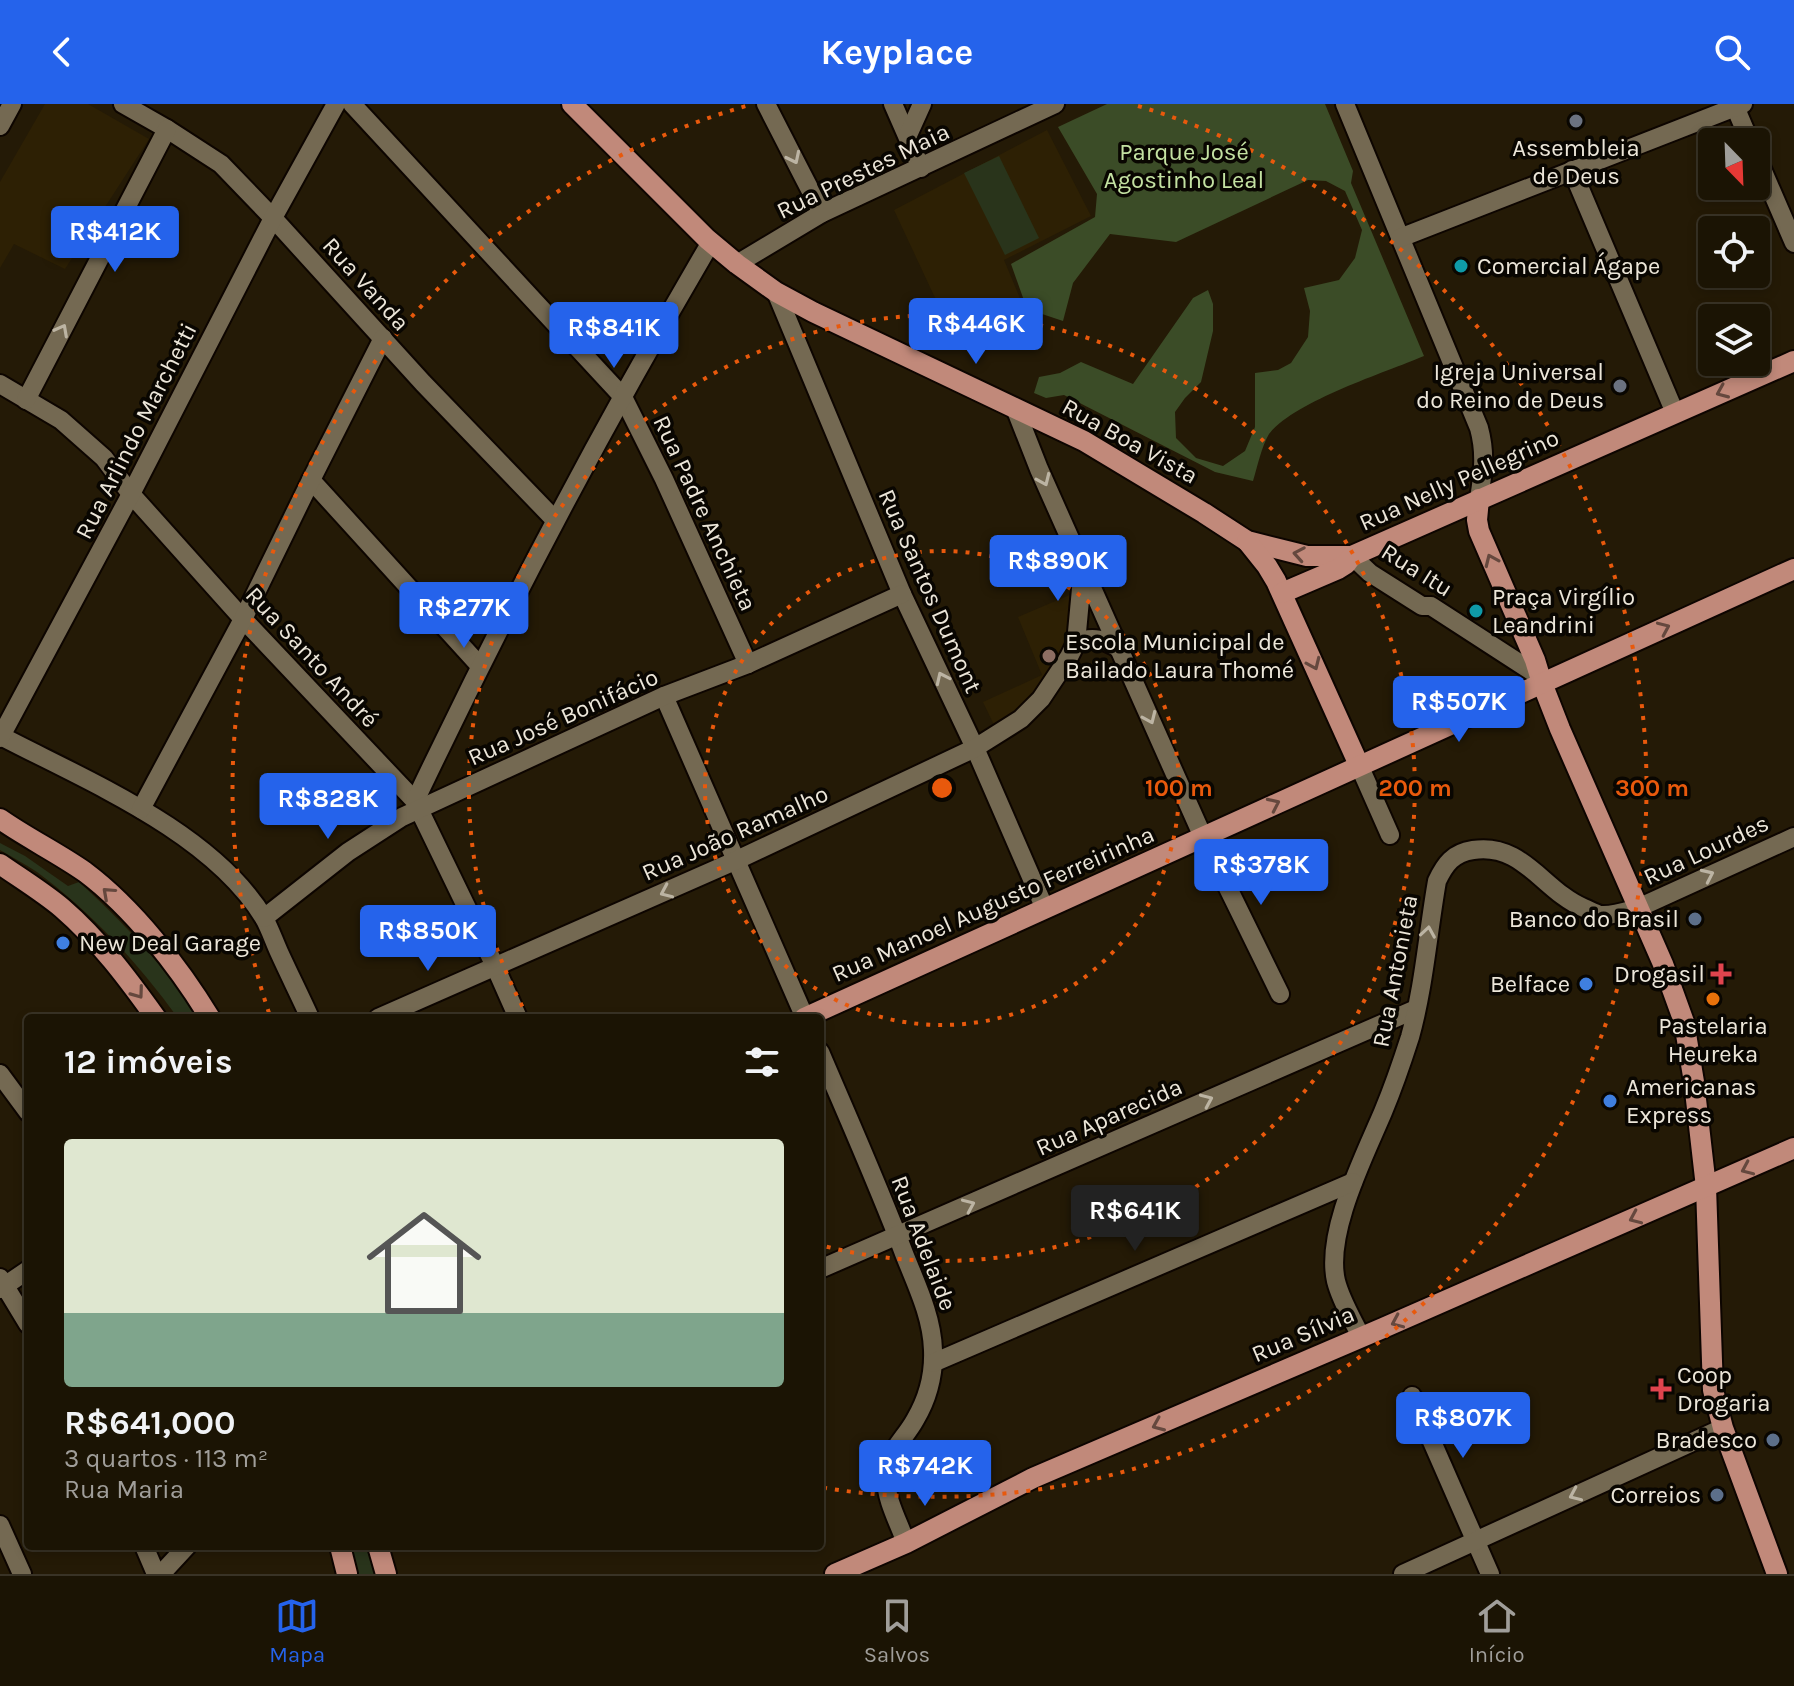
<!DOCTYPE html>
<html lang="pt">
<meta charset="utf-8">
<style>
body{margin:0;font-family:Karla,sans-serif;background:#241d0e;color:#f1f3f6;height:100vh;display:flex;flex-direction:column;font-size:30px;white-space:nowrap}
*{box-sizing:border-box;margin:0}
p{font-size:26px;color:#a09e9a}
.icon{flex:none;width:44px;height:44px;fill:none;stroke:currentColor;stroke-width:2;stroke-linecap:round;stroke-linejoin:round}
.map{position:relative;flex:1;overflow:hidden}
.drawer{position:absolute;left:24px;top:910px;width:800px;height:536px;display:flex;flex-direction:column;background:#1b1404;border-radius:8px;box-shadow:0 4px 12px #0003,0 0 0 2px #393326}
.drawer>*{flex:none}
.needle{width:52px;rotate:157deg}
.controls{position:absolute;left:1698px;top:24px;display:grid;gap:16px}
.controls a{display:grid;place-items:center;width:72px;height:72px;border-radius:8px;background:#1b1404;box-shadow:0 4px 12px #0003,0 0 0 2px #393326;font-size:40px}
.price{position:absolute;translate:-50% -68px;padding:0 18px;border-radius:8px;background:#2563eb;color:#fff;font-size:26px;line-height:52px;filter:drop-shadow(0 2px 4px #0008)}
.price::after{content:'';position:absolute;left:50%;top:48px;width:24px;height:18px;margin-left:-12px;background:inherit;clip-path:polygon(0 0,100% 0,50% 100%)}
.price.selected{background:#222;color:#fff}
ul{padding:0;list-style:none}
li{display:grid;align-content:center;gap:16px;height:424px;padding:0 40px}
li span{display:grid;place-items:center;height:248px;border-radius:8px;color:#555}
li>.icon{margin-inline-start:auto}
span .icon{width:144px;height:144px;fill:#fffc;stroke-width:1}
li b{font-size:34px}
h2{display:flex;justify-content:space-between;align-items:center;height:96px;padding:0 40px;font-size:34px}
header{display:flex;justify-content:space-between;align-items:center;height:104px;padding:0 40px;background:#2563eb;color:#fff;font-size:36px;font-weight:700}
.tabs{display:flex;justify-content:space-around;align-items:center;height:112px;border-top:2px solid #393326;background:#1b1404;font-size:22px;color:#a09e9a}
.tabs a{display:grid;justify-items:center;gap:4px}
.tabs .selected{color:#2563eb}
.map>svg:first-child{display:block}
.built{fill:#2d2004}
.green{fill:#29341b}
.forest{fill:#3b4c27}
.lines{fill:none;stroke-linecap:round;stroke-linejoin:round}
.minor-casing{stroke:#0d0500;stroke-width:22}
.major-casing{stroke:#0d0500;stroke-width:24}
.minor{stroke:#746952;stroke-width:18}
.major{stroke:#c1897a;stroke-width:20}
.oneway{stroke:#bcb4a3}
.oneway2{stroke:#65483e}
.ring{fill:none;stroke:#e8590c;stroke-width:4;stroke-dasharray:4 8}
.worship-dot{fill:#6b7280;stroke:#090601;stroke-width:3}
.culture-dot{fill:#0f9aa8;stroke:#090601;stroke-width:3}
.education-dot{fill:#8d6e63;stroke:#090601;stroke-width:3}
.service-dot{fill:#5c6f8a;stroke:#090601;stroke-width:3}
.shop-dot{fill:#3f7fe0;stroke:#090601;stroke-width:3}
.health-dot{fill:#e0444e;stroke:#090601;stroke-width:3}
.food-dot{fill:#e8710a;stroke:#090601;stroke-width:3}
.labels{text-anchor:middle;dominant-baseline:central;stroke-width:7;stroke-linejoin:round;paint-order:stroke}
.poi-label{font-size:24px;fill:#ece6d9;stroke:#090601;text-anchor:start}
.park-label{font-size:24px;fill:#c4e2a2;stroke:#090601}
.street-label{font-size:24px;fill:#ece6d9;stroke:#090601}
.centre{fill:#e8590c;stroke:#090601;stroke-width:4}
.ring-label{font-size:24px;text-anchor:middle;font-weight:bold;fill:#e8590c;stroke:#090601;stroke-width:7;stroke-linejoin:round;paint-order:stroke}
</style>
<header><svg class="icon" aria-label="back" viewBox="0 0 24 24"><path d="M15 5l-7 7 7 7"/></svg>Keyplace<svg class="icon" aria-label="search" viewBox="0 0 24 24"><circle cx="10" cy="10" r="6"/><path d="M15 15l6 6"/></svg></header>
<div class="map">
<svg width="1794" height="1470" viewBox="0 0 1794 1470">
<rect width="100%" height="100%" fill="#241a06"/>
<g class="built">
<path d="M 45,0 L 88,0 L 149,35 L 65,165 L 14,140 L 0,164 L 0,78 Z"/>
<path d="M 1047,26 L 1091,112 L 1004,156 L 1027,211 L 958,243 L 894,106 Z"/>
<path d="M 1072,490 L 1070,532 L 1055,573 L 996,625 L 983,598 L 1042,571 L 1018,513 Z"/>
</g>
<g class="green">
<path d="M 999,52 L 1039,134 L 1005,151 L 964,69 Z"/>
<path d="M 0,739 L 25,752 L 68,782 L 79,778 C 123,818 166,863 197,914 L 178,914 C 139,860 91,808 37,768 C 25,760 12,753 0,746 Z"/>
<path d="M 350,1442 L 368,1442 L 375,1470 L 357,1470 Z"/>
</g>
<path class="forest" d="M 1107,0 L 1325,0 L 1353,67 L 1351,79 L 1424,252 C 1384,269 1295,297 1269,330 C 1262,341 1257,364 1253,377 L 1215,368 L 1064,291 L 1046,294 L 1034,289 L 1039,273 L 1060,269 L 1081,258 L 1133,280 L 1193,194 L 1208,186 L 1213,200 L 1213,227 L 1201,278 L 1185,294 L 1175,308 L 1176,334 L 1196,354 L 1223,362 L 1245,347 L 1255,323 L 1255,269 L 1278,266 L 1291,259 L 1308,233 L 1310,207 L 1304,184 L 1339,176 L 1355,154 L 1362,126 L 1345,87 L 1326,77 L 1308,76 L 1176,138 L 1110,130 L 1073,179 L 1063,217 L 1027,205 L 1011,160 L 1095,113 L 1097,90 L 1058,23 Z"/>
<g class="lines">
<defs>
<g id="minor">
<path d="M 123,0 L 167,25 L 221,60 L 273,114 L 423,279 L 555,416"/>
<path d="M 352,0 L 623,293 L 664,375 L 748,560"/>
<path d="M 766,0 L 822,109"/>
<path d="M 893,0 L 921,64"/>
<path d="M 1345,0 L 1479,324 C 1486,350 1483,369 1479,395"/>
<path d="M 1734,0 L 1750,38"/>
<path d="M 0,22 L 12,0"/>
<path d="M 908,31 L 922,0"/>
<path d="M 1756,51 L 1794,139"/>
<path d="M 1572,66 L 1675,309"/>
<path d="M 1400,134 L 1743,0"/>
<path d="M 737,160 L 822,109 L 1055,0"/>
<path d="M 776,188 L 902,490 L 975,644 L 1045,805"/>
<path d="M 0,280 L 61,316 L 104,354 L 131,390 L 243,515 L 415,697 L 495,862 L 518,914"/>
<path d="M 26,296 L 167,25"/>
<path d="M 1015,304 L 1039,365 L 1203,733 L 1280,890"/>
<path d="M 311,376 L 480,562"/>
<path d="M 1352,452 L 1370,469 L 1422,502 L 1431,502 L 1539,572"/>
<path d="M 1076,539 C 1093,531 1105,536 1120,545"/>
<path d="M 664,592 L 805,914"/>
<path d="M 1,632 C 87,677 212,728 264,814 C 270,825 274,837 279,848 C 289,870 300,892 310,914"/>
<path d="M 0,634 L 131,390 L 273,114 L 336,0"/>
<path d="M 1359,661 L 1390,731"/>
<path d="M 415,697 C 506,506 604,320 711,138"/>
<path d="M 141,705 L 243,515 L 311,376 L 383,234"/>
<path d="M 264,814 L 348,748 L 402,713 L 664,592 L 748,560 L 902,490"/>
<path d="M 378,914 L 737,756 L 975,644 L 1021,615 L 1041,595 L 1069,553 L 1076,539 L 1083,463"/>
<path d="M 820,948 C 849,1016 879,1083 905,1152 C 917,1182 932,1213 933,1246 C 934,1270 928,1294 915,1316 C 904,1336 885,1350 886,1375 C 886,1396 899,1419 906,1439"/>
<path d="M 0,970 L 28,1008"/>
<path d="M 820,1165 L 1416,905"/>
<path d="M 0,1174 L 28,1220"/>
<path d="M 0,1185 L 28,1166"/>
<path d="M 1361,1233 C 1353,1216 1341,1197 1336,1177 C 1325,1129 1364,1053 1383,1008 C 1393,984 1402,958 1410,933 C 1424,883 1428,828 1437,777 C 1445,760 1453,749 1473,746 C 1523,738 1543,787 1584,804 C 1589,806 1596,810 1601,811 C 1613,812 1627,807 1638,804 L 1794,733"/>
<path d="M 933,1259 L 1353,1078"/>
<path d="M 1412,1292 L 1490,1470"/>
<path d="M 0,1421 L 22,1470"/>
<path d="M 144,1442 L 156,1470"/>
<path d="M 161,1470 L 187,1442"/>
<path d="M 1403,1470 L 1723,1324"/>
</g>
<g id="major">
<path d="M 572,0 L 707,135 L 737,160 L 776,188 L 813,208 L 1084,337 L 1204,409 L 1247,437 L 1307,452 L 1352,452"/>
<path d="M 1479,395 L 1477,416 L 1479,427 L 1535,556 L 1542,579 L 1560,625 L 1663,860 L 1684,918 L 1694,978 L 1706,1083 L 1713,1286 L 1723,1324 L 1777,1470"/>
<path d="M 1247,437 L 1267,462 L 1276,477 L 1359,661"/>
<path d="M 1282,489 L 1338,465 L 1346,460 L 1352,452 L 1794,257"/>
<path d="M 0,715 C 27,734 58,749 85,768 C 133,804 179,863 210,914"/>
<path d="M 0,760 C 20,774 43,788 62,804 C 99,836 128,875 156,914"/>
<path d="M 804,914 L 1794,465"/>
<path d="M 340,1442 L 347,1470"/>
<path d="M 378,1442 L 386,1470"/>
<path d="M 835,1470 L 906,1439 L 1033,1374 L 1383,1224 L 1794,1044"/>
</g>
</defs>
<use href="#minor" class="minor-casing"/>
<use href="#major" class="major-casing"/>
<use href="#minor" class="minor"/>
<use href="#major" class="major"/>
</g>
<defs><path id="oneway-chevron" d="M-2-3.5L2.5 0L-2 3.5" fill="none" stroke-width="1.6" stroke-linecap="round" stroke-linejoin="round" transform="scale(2)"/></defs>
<g class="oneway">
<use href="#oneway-chevron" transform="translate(794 54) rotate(64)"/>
<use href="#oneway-chevron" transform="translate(62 226) rotate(-62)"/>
<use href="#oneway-chevron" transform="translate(1044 376) rotate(66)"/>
<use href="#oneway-chevron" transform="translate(942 574) rotate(-115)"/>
<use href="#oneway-chevron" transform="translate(1150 614) rotate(66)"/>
<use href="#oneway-chevron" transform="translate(1708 771) rotate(-25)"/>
<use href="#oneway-chevron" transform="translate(666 788) rotate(156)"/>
<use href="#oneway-chevron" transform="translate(1428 828) rotate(-81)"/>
<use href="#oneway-chevron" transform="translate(1207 996) rotate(-24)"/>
<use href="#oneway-chevron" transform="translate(969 1101) rotate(-24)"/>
<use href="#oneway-chevron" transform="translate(1575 1391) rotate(156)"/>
</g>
<g class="oneway2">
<use href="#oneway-chevron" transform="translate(1722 288) rotate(157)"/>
<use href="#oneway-chevron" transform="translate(1299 450) rotate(-170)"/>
<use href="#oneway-chevron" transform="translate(1491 456) rotate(-114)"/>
<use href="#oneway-chevron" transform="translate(1664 524) rotate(-24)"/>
<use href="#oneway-chevron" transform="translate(1314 560) rotate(66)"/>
<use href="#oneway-chevron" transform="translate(1274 700) rotate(-25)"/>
<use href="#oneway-chevron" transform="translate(108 789) rotate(-138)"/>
<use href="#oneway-chevron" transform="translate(138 889) rotate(54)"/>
<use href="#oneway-chevron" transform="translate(1747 1065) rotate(156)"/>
<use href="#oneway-chevron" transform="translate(1635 1114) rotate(156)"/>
<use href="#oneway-chevron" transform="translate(1397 1218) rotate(156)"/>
<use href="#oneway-chevron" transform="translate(1158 1321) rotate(157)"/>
</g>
<g class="ring">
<circle cx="942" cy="684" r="237"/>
<path d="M528 913A473 473 0 1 1 824 1142"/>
<path d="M269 909A710 710 0 0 1 746 2M1138 2A710 710 0 0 1 825 1384"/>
</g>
<g class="worship-dot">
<circle cx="1576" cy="17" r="8"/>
<circle cx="1620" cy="282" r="8"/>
</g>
<g class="culture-dot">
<circle cx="1461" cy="162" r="8"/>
<circle cx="1476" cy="507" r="8"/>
</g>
<circle class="education-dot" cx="1049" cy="552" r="8"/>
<g class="service-dot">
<circle cx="1695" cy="815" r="8"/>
<circle cx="1773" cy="1336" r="8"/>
<circle cx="1717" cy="1391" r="8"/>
</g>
<g class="shop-dot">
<circle cx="63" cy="839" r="8"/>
<circle cx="1586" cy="880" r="8"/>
<circle cx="1610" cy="997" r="8"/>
</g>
<g class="health-dot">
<path d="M1717 858h8v8h8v8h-8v8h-8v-8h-8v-8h8z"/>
<path d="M1657 1273h8v8h8v8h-8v8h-8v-8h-8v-8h8z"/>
</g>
<circle class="food-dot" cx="1713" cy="895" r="8"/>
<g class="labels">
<g class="poi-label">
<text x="1576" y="44" text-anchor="middle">Assembleia<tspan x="1576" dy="28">de Deus</tspan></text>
<text x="1477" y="162">Comercial Ágape</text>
<text x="1604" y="268" text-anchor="end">Igreja Universal<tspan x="1604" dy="28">do Reino de Deus</tspan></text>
<text x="1492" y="493">Praça Virgílio<tspan x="1492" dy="28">Leandrini</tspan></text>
<text x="1065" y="538">Escola Municipal de<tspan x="1065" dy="28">Bailado Laura Thomé</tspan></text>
<text x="1679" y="815" text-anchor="end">Banco do Brasil</text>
<text x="79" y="839">New Deal Garage</text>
<text x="1705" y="870" text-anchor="end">Drogasil</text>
<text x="1570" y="880" text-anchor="end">Belface</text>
<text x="1713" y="922" text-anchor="middle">Pastelaria<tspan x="1713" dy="28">Heureka</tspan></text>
<text x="1626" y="983">Americanas<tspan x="1626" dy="28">Express</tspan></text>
<text x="1677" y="1271">Coop<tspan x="1677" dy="28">Drogaria</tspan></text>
<text x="1757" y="1336" text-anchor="end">Bradesco</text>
<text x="1701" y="1391" text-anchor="end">Correios</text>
</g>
<g class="park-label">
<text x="1184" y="48">Parque José<tspan x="1184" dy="28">Agostinho Leal</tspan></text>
</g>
<g class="street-label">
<text transform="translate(863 67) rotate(-26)">Rua Prestes Maia</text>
<text transform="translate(366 180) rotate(48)">Rua Vanda</text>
<text transform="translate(136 327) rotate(-63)">Rua Arlindo Marchetti</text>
<text transform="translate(1130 337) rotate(29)">Rua Boa Vista</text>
<text transform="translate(1459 376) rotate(-24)">Rua Nelly Pellegrino</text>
<text transform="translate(705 409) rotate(65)">Rua Padre Anchieta</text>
<text transform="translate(1417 466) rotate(32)">Rua Itu</text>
<text transform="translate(930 487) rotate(66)">Rua Santos Dumont</text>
<text transform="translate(312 553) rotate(47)">Rua Santo André</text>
<text transform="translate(563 613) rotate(-24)">Rua José Bonifácio</text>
<text transform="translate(735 729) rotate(-24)">Rua João Ramalho</text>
<text transform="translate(1706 746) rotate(-25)">Rua Lourdes</text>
<text transform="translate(993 800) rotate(-24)">Rua Manoel Augusto Ferreirinha</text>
<text transform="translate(1395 867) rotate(-79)">Rua Antonieta</text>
<text transform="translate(1109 1013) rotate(-24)">Rua Aparecida</text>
<text transform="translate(924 1139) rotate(69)">Rua Adelaide</text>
<text transform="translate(1303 1230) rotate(-23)">Rua Sílvia</text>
</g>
</g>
<circle cx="942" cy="684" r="12" class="centre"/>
<g class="ring-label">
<text x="1179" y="692">100 m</text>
<text x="1415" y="692">200 m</text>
<text x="1652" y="692">300 m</text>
</g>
</svg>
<div class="controls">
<a><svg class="needle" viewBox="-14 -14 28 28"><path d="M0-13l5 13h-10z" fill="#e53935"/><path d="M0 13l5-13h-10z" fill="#a09e9a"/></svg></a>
<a><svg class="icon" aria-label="locate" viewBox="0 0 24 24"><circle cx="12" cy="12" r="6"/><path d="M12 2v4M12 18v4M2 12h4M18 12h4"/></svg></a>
<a><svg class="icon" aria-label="layers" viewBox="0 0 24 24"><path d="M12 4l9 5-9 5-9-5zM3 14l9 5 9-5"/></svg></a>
</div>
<b class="price" style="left:115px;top:170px">R$412K</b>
<b class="price" style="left:976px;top:262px">R$446K</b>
<b class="price" style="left:614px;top:266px">R$841K</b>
<b class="price" style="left:1058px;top:499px">R$890K</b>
<b class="price" style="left:464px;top:546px">R$277K</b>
<b class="price" style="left:1459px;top:640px">R$507K</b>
<b class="price" style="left:328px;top:737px">R$828K</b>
<b class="price" style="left:1261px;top:803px">R$378K</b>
<b class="price" style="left:428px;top:869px">R$850K</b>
<b class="price selected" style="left:1135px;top:1149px">R$641K</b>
<b class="price" style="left:1463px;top:1356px">R$807K</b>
<b class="price" style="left:925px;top:1404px">R$742K</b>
<section class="drawer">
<h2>12 imóveis<svg class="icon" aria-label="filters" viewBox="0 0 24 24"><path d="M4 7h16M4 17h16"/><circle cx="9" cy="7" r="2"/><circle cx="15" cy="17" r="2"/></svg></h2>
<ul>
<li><span style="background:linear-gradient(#dfe7d0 70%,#7fa58c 0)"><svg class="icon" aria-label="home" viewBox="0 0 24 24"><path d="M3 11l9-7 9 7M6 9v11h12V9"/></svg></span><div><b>R$641,000</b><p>3 quartos · 113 m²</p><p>Rua Maria</p></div></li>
</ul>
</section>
</div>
<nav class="tabs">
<a class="selected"><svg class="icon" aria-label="map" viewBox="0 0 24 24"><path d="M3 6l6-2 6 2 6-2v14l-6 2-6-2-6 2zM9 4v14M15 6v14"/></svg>Mapa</a>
<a><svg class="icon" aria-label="saved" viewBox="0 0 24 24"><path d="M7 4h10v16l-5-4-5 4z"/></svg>Salvos</a>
<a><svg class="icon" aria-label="home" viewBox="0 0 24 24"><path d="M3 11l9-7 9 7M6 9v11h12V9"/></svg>Início</a>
</nav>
